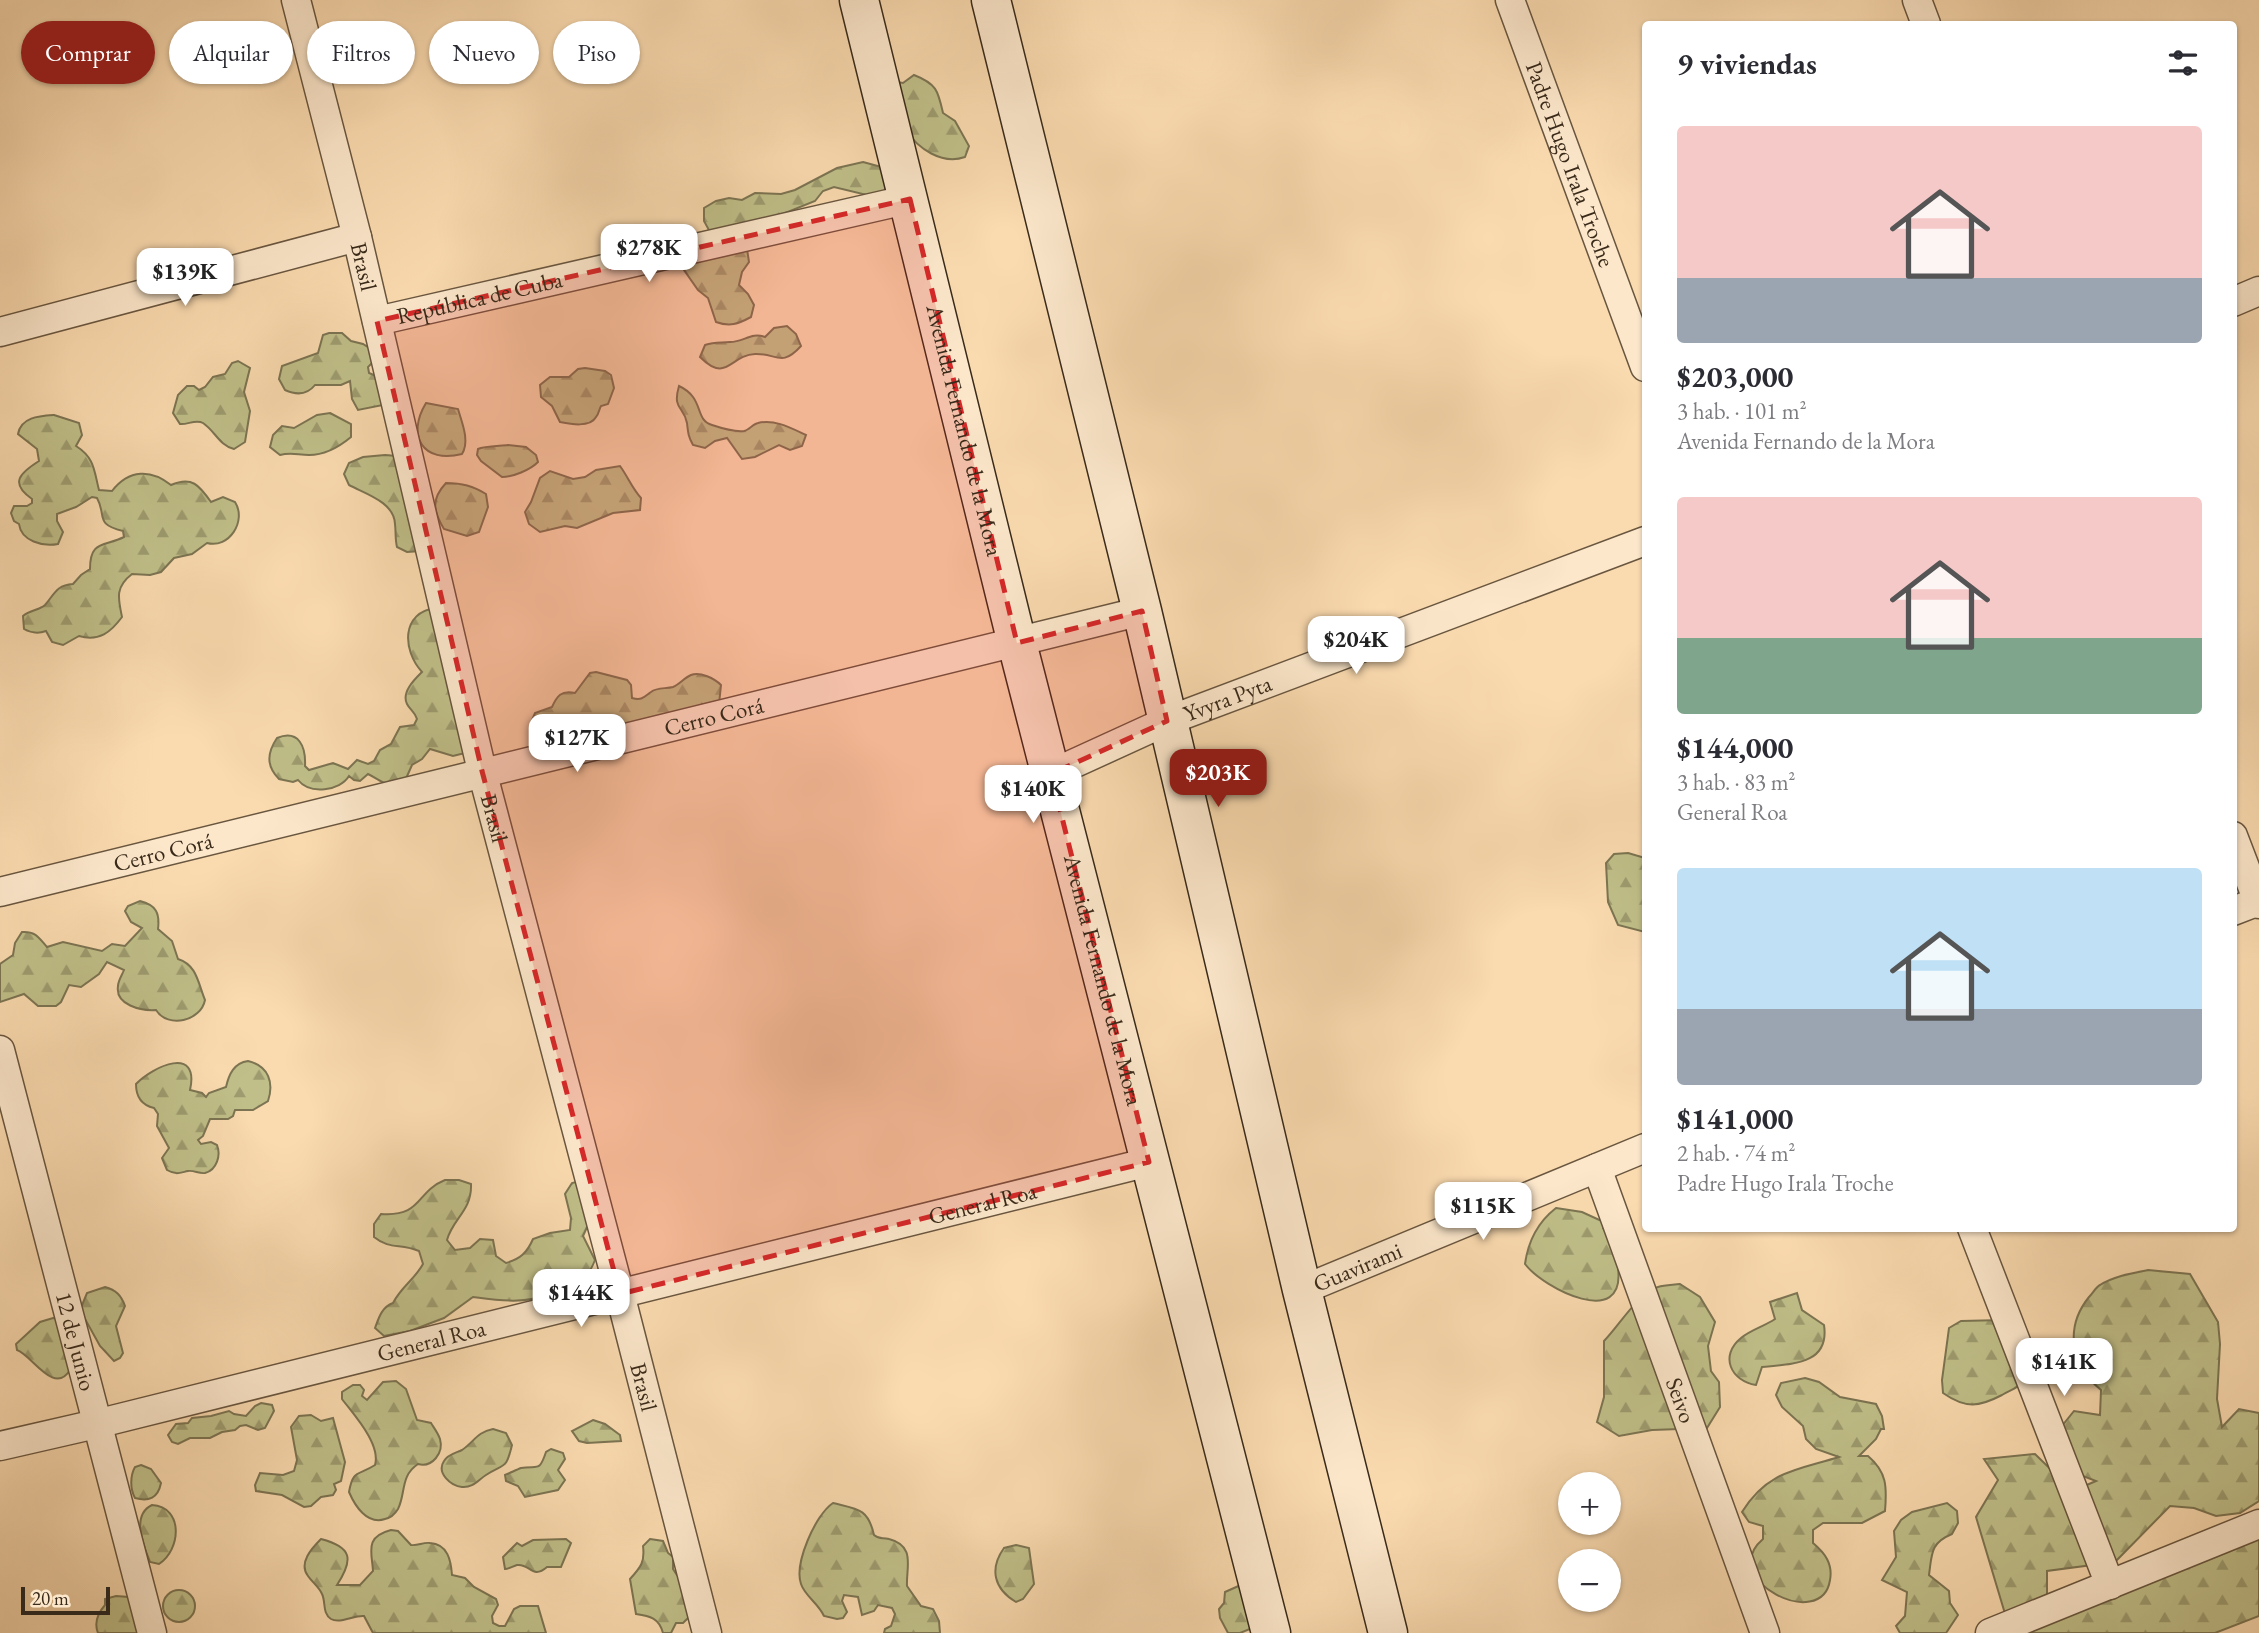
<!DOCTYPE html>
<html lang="es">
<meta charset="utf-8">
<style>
body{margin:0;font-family:"EB Garamond",serif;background:#f2f2f3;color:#2b2b33;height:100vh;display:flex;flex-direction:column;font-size:26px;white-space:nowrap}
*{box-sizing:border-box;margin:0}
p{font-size:23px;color:#7c7c81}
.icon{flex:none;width:38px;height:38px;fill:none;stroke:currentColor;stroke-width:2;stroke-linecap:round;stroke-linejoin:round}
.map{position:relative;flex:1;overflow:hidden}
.details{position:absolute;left:1642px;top:21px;width:595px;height:1211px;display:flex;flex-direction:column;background:#fff;border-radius:7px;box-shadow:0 2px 5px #0004}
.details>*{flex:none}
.top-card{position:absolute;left:21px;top:21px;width:665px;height:63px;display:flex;gap:14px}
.controls{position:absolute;left:1558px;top:1472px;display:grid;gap:14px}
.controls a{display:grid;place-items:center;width:63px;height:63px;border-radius:50%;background:#fff;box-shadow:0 2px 5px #0004;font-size:35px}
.scale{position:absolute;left:21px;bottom:18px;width:89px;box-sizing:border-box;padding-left:7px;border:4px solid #392a1a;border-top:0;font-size:19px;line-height:24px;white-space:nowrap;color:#392a1a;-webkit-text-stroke:5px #fce7cb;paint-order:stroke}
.price{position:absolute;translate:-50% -60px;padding:0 16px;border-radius:14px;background:#fff;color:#222;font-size:23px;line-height:46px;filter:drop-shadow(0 2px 4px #0008)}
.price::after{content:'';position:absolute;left:50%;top:42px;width:21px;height:16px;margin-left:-10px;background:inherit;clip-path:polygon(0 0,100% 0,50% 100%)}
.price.current{background:#8f2418;color:#fff}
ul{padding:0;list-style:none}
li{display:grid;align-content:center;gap:14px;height:371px;padding:0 35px}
li span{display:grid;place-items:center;height:217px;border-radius:7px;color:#555}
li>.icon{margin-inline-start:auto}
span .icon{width:126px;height:126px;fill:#fffc;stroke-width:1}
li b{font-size:30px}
h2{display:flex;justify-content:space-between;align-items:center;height:84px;padding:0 35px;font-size:30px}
.tag{padding:0 24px;border-radius:32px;background:#fff;box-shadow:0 2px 5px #0004;font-size:24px;line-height:63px}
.tag.current{background:#8f2418;color:#fff}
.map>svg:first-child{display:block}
.forest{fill:url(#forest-firs);stroke:#7c7452;stroke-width:2}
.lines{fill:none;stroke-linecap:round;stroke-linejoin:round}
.minor-casing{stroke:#69563f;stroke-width:31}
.secondary-casing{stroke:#392a1a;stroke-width:41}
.minor{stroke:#fce7cb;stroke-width:28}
.secondary{stroke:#fce7cb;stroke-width:38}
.marked{fill:#d62828;fill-opacity:0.2;stroke:#d62828;stroke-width:5;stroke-dasharray:14 9;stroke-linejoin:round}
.labels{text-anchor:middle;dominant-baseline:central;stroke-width:7;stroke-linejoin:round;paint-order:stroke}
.street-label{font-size:23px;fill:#392a1a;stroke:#fce7cb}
</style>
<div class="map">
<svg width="2259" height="1633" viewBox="0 0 2259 1633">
<defs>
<pattern id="forest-firs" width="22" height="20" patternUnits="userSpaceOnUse" patternTransform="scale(1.75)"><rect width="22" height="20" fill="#c0bf89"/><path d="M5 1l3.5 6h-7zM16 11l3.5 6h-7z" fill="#9d9b6f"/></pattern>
</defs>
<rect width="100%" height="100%" fill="#fadaaf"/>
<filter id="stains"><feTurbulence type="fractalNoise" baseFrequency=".00286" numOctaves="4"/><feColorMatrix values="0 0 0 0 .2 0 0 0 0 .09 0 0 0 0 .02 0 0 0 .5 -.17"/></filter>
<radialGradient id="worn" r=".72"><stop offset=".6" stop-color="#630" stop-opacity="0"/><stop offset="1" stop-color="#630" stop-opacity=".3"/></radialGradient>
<g class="forest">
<path d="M 914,75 C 937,84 938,91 943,113 L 955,121 L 969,146 L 965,157 C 942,165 918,149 905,129 C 898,120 895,94 892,81 L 903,83 Z"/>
<path d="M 863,162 L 889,169 L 892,182 L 883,192 L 871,196 L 834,187 L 823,191 L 815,201 L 758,224 L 710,232 L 704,221 L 704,208 L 716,201 L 729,198 L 742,200 L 755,193 L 781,194 L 795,190 L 837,168 Z"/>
<path d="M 747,249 L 749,262 L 742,272 L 739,285 L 748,294 L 754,305 L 751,317 C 738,324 730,327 716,322 L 708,298 L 698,290 L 684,270 L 687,257 Z"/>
<path d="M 787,326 L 796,334 L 801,346 C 781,368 777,353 755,354 C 730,355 727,384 700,357 L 705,345 C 715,342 720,343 730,342 C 744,342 751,332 765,337 L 774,328 Z"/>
<path d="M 329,333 L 342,333 L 351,341 L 363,344 L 374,351 L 373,362 L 368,367 L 369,373 L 381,378 L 383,405 L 358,410 L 352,399 L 350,381 L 341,385 L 315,385 C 307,395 296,395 285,390 L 279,379 L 282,366 L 318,353 L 323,335 Z"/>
<path d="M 238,361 L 250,368 L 244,392 L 250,411 L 245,442 L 234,449 C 219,445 215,431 203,423 C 196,419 187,425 180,424 L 173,413 L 178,395 L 187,386 L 194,386 L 199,390 L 205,387 L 213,377 L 225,374 L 232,363 Z"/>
<path d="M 585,368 L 605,371 L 611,375 L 614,388 L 608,404 L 601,406 C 599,409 599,414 596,417 C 590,428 570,424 560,422 L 552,406 L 541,397 L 540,385 L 550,377 L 569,377 L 578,369 Z"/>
<path d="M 679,386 C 705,398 694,420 712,425 C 721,428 735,432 744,431 C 749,430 753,424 758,423 C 775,419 791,428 806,435 L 802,446 L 790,450 L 779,445 L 755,457 L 742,459 L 727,438 L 715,441 L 705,448 L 693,445 C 688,436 688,432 687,423 C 684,406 672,410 679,386 Z"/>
<path d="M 426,403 L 458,409 C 462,423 470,441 462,454 C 423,464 406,436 426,403 Z"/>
<path d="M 330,413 L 351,424 L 351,437 C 339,447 324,455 309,455 C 298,455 291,452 280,455 L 270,447 L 273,435 L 282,426 L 294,428 L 317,415 Z"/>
<path d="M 54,415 L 79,423 L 82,435 L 76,446 C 95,458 94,471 99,490 L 112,491 C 129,469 151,469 171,485 C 192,476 199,485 211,502 L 223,497 L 235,502 C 247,521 229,549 207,543 L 192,554 L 174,558 L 161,572 L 150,575 L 132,574 C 115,587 118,598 122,617 C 111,632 99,642 79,636 L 63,645 L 52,642 L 46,631 C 38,634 31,633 24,629 L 23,616 C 30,610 40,610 45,605 C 54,595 56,585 73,584 L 81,575 L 90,569 C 90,540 104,547 124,537 L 123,531 C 94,524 107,516 97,498 L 92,497 L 76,507 L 57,514 L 57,521 L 63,532 L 58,544 C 43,547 21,541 19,524 L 14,521 L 11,513 L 14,506 L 27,506 L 32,503 L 32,499 C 9,483 20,473 39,461 L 37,449 L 18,434 C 21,417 39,416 54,415 Z"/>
<path d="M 508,445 L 526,447 L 536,455 L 538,462 C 530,470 513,477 502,477 L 481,461 L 477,455 L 478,449 C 484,446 500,446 508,445 Z"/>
<path d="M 385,455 L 397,456 L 420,551 L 407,552 L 397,547 C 395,539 396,532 395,524 C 394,502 366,494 349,485 L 344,474 L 349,463 L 363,457 Z"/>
<path d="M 620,466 C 628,477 632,488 641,498 L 640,510 L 613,513 L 577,528 L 565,526 L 540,532 L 529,524 L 525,512 L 531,502 L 540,478 L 550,471 L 573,479 L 585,477 L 596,470 Z"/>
<path d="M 446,483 C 462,483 473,486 486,494 L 488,507 L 479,532 L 467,536 L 444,529 C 433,511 431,499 446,483 Z"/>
<path d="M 436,608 L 465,753 L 453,756 L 430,749 L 422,759 L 412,765 L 404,783 C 384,787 384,782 368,774 L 360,781 L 354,780 L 349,776 C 340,791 310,795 298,780 L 293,782 L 279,779 C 266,766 267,753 277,738 C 299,729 306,747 305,766 L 309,770 L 333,763 L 348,769 L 357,760 L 368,764 L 374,761 L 380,750 L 391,744 L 400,727 L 414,725 L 417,719 C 415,712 410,710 407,704 C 401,692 415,679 422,672 C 402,650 401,612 436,608 Z"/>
<path d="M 596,672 L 627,680 L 631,685 L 632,698 C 642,701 644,697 651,692 C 657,687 666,689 673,687 C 680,684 684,678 691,675 C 700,671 715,679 721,685 L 719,704 L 610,733 L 592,730 L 556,739 L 533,730 L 530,725 L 535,713 L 552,707 C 557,696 561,690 575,693 L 590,673 Z"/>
<path d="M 1628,853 L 1645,858 L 1645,932 L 1618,925 L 1608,902 L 1606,863 L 1614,854 Z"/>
<path d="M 140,901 C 156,905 160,913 158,929 L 172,941 L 178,959 C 197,965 198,983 205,1000 C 201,1021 168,1029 156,1010 C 141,1011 115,1005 118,986 C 118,981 122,975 124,970 L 107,962 L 99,974 L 81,987 L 69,985 L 61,1002 L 56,1006 L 38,1006 L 24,994 L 0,1002 L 0,964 L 13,955 L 15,943 L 22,932 C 36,931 39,938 47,947 L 63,942 L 102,951 L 112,944 L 125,946 L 142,928 L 131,922 L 125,911 L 128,906 Z"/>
<path d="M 248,1061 C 269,1066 274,1083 268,1101 L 253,1110 L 235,1110 L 233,1116 L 228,1119 L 210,1119 L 203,1136 L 198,1140 L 201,1144 L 211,1142 L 217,1145 C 221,1155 217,1170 205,1173 C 199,1174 194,1170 188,1171 C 179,1173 176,1175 167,1170 L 162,1158 L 169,1148 L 157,1126 L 158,1114 L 154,1108 C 141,1105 136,1096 136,1084 C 153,1066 200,1045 190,1090 L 202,1093 L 206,1097 L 209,1093 L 226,1087 C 229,1074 234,1063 248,1061 Z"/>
<path d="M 445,1180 L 459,1180 L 471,1184 C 472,1211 453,1218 447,1240 L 455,1250 L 470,1248 L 480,1239 L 493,1240 L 496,1256 L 506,1263 C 520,1259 527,1253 533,1239 L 550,1233 L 570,1230 L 571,1218 L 565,1194 L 572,1183 L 584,1180 L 588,1225 L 583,1236 L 595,1260 C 586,1283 581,1276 562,1283 C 557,1285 554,1291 549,1293 C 527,1305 496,1300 473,1297 L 444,1318 L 410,1331 L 384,1336 L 375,1328 C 379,1317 382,1307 393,1303 C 401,1287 415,1279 423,1264 L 419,1251 C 400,1243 390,1250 374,1237 L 374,1224 L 381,1214 C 423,1217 415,1192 445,1180 Z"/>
<path d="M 1556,1208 L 1582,1212 L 1606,1223 L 1603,1228 C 1612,1240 1616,1253 1618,1268 C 1626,1330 1544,1289 1525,1264 C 1528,1242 1538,1222 1556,1208 Z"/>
<path d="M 2148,1270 L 2190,1274 L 2218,1322 L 2220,1344 L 2217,1399 L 2222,1427 L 2239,1409 L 2259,1413 L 2259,1501 L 2240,1513 L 2216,1516 L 2194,1508 L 2170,1506 L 2115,1562 L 2047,1571 L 2047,1598 L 2259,1513 L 2259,1616 L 2215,1633 L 1981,1633 L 2006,1617 L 1976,1517 L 1998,1480 L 1984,1459 L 2035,1454 L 2073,1491 L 2096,1481 L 2075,1473 L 2058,1431 L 2074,1411 L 2100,1415 L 2101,1390 C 2071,1365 2064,1328 2089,1297 C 2093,1293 2096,1287 2100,1285 C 2114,1276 2133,1273 2148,1270 Z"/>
<path d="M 1680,1284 L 1700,1297 L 1715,1322 L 1708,1346 L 1711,1371 L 1719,1382 L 1720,1407 L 1707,1428 L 1652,1430 L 1619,1436 L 1597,1422 L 1604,1397 L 1604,1341 C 1619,1326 1638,1293 1658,1287 C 1665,1285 1673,1285 1680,1284 Z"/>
<path d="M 105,1287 C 116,1290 121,1295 125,1306 L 116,1326 L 123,1353 L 120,1358 L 114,1361 L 100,1346 L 80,1310 L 87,1293 Z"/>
<path d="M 1797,1293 L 1802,1310 L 1824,1325 C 1830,1365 1791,1364 1762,1367 L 1756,1385 C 1731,1381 1719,1356 1741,1338 C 1750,1330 1765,1326 1775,1319 L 1770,1302 Z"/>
<path d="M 53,1318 L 59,1319 L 70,1370 C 54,1396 32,1355 17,1350 L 16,1344 L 40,1322 Z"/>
<path d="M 2003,1320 L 2025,1379 C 2017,1389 2012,1389 2002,1395 C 1979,1407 1966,1409 1943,1393 L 1942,1380 L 1949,1328 L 1961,1321 Z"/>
<path d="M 1805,1378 L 1819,1382 L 1840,1397 L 1876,1404 L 1882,1416 L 1884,1429 L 1881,1429 L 1876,1439 L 1859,1456 L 1868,1456 C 1887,1472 1887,1487 1885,1511 L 1862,1523 L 1823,1523 L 1813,1530 L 1813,1543 C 1825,1553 1833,1564 1830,1580 C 1822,1633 1716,1579 1763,1539 L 1763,1526 L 1749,1522 L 1742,1512 C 1767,1471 1797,1470 1839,1457 L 1816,1449 L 1806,1439 L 1803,1426 L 1782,1407 L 1776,1395 L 1781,1383 Z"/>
<path d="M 396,1381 L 406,1389 L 417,1420 L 431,1423 C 434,1428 438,1433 440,1439 C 444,1453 432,1468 418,1464 C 400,1476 406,1493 398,1509 C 395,1514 390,1518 385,1519 C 367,1525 355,1506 349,1492 C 353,1469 358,1476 375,1465 C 381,1444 354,1415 342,1399 L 342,1392 L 353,1385 L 360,1385 L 364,1390 L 362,1396 L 367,1400 L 383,1382 Z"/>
<path d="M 261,1403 L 272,1405 L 274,1411 L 265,1428 L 258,1430 L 246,1425 L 240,1426 L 235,1430 L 222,1432 L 210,1438 L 190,1438 L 178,1444 L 172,1442 L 168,1435 L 176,1424 L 188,1423 L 192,1418 L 211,1416 L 229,1411 L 234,1414 L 246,1416 L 255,1406 Z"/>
<path d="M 311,1415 L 321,1421 L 333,1418 L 345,1462 L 341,1481 L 334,1484 L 336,1490 L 333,1495 L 321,1497 L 311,1506 L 304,1507 L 282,1495 L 256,1491 L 255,1485 L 260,1473 L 283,1475 L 294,1471 L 297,1460 L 291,1427 L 299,1416 Z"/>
<path d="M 593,1420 L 605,1424 L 620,1435 L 621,1441 L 587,1443 L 579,1441 L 572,1431 Z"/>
<path d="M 493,1429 L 506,1433 L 512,1445 C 506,1470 505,1463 486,1475 C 478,1480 473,1488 462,1487 C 451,1486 436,1473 444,1461 C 448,1454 456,1453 462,1450 C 474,1442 477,1432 493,1429 Z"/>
<path d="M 551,1449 L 563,1453 L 565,1459 L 558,1470 L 565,1480 L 558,1490 L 525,1497 L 518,1486 L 506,1481 L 505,1475 C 510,1473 516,1470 521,1468 C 538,1465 539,1473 546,1452 Z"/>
<path d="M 141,1465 L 151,1469 L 161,1483 C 158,1498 149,1502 135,1498 C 130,1489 130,1476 135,1467 Z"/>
<path d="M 833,1503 C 857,1509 868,1508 874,1535 C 880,1540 882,1537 889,1539 C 916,1546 906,1567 907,1586 L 921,1606 L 933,1609 L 939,1621 L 940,1633 L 884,1633 L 885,1629 L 891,1626 L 895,1614 L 892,1608 L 878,1605 L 874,1611 L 862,1615 L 858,1597 L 844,1595 L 842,1601 L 847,1612 L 843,1618 L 837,1619 L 824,1616 C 818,1603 805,1596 801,1584 C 794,1564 815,1515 833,1503 Z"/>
<path d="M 1947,1503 L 1957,1511 L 1958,1523 L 1952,1534 C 1930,1543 1932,1554 1929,1575 L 1949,1591 L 1950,1603 L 1958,1615 L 1946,1633 L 1900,1633 L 1896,1626 L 1905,1616 L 1907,1592 L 1882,1580 L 1896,1557 L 1894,1531 L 1901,1520 L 1912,1512 Z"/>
<path d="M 152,1505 C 184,1507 181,1550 159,1564 L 150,1562 C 143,1545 131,1515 152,1505 Z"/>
<path d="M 391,1530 L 398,1531 L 411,1545 C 418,1546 423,1542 430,1543 C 448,1544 451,1561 452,1575 L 465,1578 L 474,1587 L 496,1599 L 498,1605 L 492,1616 L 493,1623 L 499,1626 L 505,1626 L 514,1609 L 520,1606 L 538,1606 L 546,1633 L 373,1633 L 364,1616 C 354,1615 340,1624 331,1619 C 322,1613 326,1602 322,1594 C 319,1587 312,1582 308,1576 C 298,1563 312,1548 321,1539 C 352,1547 354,1559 337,1585 L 360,1585 L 373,1571 C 372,1552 364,1537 391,1530 Z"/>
<path d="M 566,1539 L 571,1543 L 561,1567 L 547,1567 C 532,1580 530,1563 517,1565 C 513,1566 509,1569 505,1569 L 503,1557 L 517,1543 L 522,1546 L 533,1540 Z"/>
<path d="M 650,1539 L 663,1541 L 668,1553 L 673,1557 L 673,1569 L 677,1575 L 690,1578 L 692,1614 L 683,1623 L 676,1623 L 671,1633 L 663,1633 C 659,1618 650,1616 636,1614 L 630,1579 C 641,1567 645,1562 643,1546 Z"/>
<path d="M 1016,1545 L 1029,1548 L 1034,1584 L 1023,1599 L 1016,1602 C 994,1589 989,1569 1004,1548 Z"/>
<path d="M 1243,1584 L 1255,1627 L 1240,1633 L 1228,1633 L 1220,1618 L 1219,1609 L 1224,1603 L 1225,1592 Z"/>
<circle cx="179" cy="1606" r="16"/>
<path d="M 116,1596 L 129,1597 L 143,1633 L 98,1633 C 94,1623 98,1613 105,1605 L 105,1599 Z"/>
</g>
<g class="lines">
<defs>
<g id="minor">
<path id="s1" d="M 296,0 L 357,237 L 482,771 L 620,1294 L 707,1633"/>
<path id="s2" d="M 1510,0 L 1645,367"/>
<path d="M 1917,0 L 1926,24"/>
<path d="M 2233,302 L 2259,291"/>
<path id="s3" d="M 377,321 L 910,199"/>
<path d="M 0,332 L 357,237"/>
<path id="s4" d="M 1051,774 L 1167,721 L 1645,541"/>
<path d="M 2233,836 L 2259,904"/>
<path id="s5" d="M 0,892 L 1142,611"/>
<path d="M 2233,911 L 2259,901"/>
<path id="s6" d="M 0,1050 L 152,1633"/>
<path id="s7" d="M 1597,1168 L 1765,1633"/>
<path d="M 1972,1228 L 2110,1585"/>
<path id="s8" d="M 1302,1290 L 1645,1148"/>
<path id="s9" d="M 0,1446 L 96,1424 L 1149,1162"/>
<path d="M 1990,1633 L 2259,1524"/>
</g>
<g id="secondary">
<path id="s10" d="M 859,0 L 1017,643 L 1271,1633"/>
<path d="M 991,0 L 1142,611 L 1302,1290 L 1388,1633"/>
</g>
</defs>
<use href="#minor" class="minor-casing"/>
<use href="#secondary" class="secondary-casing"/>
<use href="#minor" class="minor"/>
<use href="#secondary" class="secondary"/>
</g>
<path class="marked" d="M 910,199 L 1017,643 L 1142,611 L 1167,721 L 1051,774 L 1149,1162 L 620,1294 L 482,771 L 377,321 Z"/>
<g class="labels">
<g class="street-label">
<text stroke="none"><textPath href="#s2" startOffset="175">Padre Hugo Irala Troche</textPath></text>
<text stroke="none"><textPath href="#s1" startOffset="275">Brasil</textPath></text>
<text stroke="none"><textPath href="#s3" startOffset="105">República de Cuba</textPath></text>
<text stroke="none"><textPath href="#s10" startOffset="443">Avenida Fernando de la Mora</textPath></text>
<text stroke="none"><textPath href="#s4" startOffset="192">Yvyra Pyta</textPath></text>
<text stroke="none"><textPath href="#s5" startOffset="735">Cerro Corá</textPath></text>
<text stroke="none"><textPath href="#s1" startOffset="842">Brasil</textPath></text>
<text stroke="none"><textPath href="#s5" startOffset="168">Cerro Corá</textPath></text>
<text stroke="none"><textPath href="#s10" startOffset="1010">Avenida Fernando de la Mora</textPath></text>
<text stroke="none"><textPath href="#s9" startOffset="1012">General Roa</textPath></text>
<text stroke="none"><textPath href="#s8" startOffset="60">Guavirami</textPath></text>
<text stroke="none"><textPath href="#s9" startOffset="444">General Roa</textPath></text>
<text stroke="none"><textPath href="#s6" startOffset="301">12 de Junio</textPath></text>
<text stroke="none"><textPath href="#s1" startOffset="1430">Brasil</textPath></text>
<text stroke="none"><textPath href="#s7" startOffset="247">Seivo</textPath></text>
</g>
</g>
<rect width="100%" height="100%" filter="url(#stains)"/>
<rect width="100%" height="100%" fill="url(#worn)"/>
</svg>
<div class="controls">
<a>+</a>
<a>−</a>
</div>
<div class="scale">20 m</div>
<b class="price" style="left:649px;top:284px">$278K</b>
<b class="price" style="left:185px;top:308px">$139K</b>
<b class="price" style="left:1356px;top:676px">$204K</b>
<b class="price" style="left:577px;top:774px">$127K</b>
<b class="price current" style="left:1218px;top:809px">$203K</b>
<b class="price" style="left:1033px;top:825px">$140K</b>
<b class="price" style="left:1483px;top:1242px">$115K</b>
<b class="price" style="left:581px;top:1329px">$144K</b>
<b class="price" style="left:2064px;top:1398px">$141K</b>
<div class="top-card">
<a class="tag current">Comprar</a>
<a class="tag">Alquilar</a>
<a class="tag">Filtros</a>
<a class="tag">Nuevo</a>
<a class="tag">Piso</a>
</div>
<section class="details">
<h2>9 viviendas<svg class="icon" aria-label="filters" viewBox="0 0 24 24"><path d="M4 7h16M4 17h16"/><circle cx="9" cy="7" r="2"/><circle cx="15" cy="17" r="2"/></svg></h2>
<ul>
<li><span style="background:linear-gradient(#f6c9c9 70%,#9aa5b1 0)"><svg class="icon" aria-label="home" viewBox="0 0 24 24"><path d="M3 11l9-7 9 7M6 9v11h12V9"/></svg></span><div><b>$203,000</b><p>3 hab. · 101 m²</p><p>Avenida Fernando de la Mora</p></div></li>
<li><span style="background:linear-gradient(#f6c9c9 65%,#7fa58c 0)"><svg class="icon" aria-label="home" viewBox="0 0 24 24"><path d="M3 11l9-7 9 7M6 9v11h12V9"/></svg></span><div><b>$144,000</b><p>3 hab. · 83 m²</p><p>General Roa</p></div></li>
<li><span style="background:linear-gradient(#bfe0f5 65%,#9aa5b1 0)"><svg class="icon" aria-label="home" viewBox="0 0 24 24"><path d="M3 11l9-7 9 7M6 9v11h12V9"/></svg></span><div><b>$141,000</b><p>2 hab. · 74 m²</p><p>Padre Hugo Irala Troche</p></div></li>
</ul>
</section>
</div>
